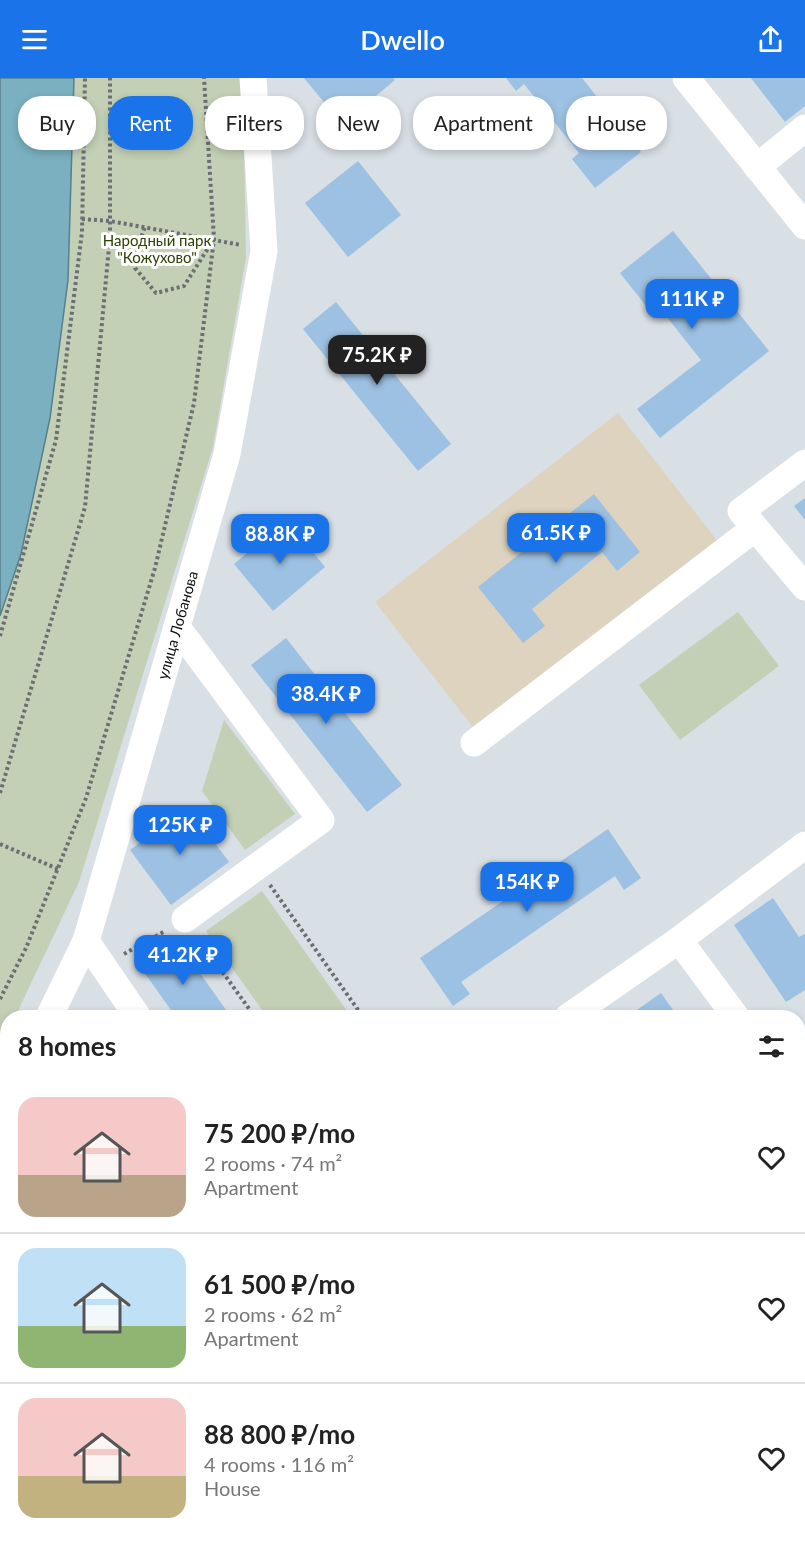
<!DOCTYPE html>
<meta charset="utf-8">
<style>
body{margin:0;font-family:Lato,sans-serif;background:#f2f2f2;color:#222;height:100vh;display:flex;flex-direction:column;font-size:22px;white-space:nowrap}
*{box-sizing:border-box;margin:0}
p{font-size:20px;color:#767676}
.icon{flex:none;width:33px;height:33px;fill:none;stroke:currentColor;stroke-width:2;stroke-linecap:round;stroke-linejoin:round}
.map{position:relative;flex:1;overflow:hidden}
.side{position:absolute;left:0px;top:932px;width:806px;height:536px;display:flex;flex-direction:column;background:#fff;border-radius:24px 24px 0 0;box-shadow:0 3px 9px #0003}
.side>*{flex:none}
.guide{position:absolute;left:18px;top:18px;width:770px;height:54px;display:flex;gap:12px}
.price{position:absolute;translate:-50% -51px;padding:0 14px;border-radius:12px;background:#1a73e8;color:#fff;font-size:20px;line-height:39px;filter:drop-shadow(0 2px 3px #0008)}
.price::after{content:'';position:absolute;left:50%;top:36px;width:18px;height:14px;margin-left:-9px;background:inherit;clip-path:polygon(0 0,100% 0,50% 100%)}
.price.current{background:#222;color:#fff}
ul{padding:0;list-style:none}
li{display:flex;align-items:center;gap:18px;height:150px;padding:0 18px}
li+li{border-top:2px solid #e0e0e0}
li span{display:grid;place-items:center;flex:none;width:168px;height:120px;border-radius:18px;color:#555}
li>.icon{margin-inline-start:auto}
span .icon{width:72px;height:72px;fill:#fffc;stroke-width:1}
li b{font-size:26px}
h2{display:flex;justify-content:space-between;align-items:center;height:72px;padding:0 18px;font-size:26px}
.tag{padding:0 21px;border-radius:24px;background:#fff;box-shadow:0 3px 9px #0003;font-size:21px;line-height:54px}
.tag.current{background:#1a73e8;color:#fff}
header{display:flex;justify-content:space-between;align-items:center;height:78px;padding:0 18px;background:#1a73e8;color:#fff;font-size:27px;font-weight:600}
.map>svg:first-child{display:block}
.education{fill:#ded3bf}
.green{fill:#c3d0b5}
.water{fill:#7ab0c0;stroke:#597f8b;stroke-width:1.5}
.building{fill:#9dc1e2}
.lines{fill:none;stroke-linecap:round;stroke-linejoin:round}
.path{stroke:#6b6f73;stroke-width:4;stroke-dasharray:3 3;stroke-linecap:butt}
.minor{stroke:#fff;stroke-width:27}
.major{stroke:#f3abae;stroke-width:33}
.labels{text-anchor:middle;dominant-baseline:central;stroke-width:6;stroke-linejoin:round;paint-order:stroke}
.park-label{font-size:15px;fill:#2b4100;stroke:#fff}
.street-label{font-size:15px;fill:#0c0e10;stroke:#fff}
</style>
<header><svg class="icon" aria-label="menu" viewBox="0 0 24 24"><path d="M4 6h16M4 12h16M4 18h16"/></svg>Dwello<svg class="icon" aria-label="share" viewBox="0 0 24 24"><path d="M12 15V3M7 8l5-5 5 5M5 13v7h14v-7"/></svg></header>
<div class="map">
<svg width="805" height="1466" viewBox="0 0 805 1466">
<rect width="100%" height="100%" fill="#d8dfe5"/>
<g class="education">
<path d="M 618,335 L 719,465 L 476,653 L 375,524 Z"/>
<path d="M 805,1319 L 805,1466 L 704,1466 L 704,1460 L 798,1460 L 798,1323 Z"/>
</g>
<g class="green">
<path d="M 74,0 L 243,0 L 246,180 L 213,369 L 79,804 L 15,939 L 8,939 L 7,955 L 0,971 L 0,538 L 21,476 L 50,340 L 68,202 Z"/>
<path d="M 738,534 L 779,588 L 680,662 L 639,607 Z"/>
<path d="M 224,642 L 295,736 L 245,772 L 202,713 Z"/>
<path d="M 262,813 L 347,933 L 339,939 L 267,939 L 206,853 Z"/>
</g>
<path class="water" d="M 0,0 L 74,0 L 68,202 L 50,340 L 21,476 L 0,538 Z"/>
<g class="building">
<path d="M 304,0 L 393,0 L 395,2 L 342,46 Z"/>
<path d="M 506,0 L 582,0 L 641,74 L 595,110 L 572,81 L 579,75 L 524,6 L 516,13 Z"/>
<path d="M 751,0 L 805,0 L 805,28 L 785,44 Z"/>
<path d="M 358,83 L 401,137 L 348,179 L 305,125 Z"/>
<path d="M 673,153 L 769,273 L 660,360 L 637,331 L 701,282 L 654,223 L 647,229 L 620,195 Z"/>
<path d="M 336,224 L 451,366 L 418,393 L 303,251 Z"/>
<path d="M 594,416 L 640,474 L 617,493 L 602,474 L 532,531 L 545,548 L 523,565 L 478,509 Z"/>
<path d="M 805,420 L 805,442 L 794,428 Z"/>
<path d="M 287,442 L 325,489 L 273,533 L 234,486 Z"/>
<path d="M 286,560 L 402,707 L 367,734 L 251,587 Z"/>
<path d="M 188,729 L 229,784 L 171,827 L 130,772 Z"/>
<path d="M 608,751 L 641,800 L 624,812 L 615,798 L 461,904 L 470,916 L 453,928 L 420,880 Z"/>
<path d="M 773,820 L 799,859 L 805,856 L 805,912 L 786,924 L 734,847 Z"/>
<path d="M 178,864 L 231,939 L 176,939 L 141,890 Z"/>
<path d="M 661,915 L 678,939 L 627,939 Z"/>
<path d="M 798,1141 L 805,1151 L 805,1193 L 798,1198 Z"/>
<path d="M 8,1148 L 8,1208 L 0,1197 L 0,1153 Z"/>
<path d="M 8,1401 L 8,1460 L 30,1460 L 20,1466 L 0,1466 L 0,1406 Z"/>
<path d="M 805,1408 L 805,1439 L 798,1429 L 798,1413 Z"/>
</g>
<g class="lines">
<g class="path">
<path d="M 82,141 L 110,143 L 241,167"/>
<path d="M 110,158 L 134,166 L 142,157 L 145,149"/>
<path d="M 134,166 L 135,190 L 156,215 L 184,208 L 212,164"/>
<path d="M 0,558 L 56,362 L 82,154 L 85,0"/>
<path d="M 0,715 L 85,429 L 110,158 L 110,0"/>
<path d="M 0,766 L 58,791"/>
<path d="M 270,807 L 363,939"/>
<path d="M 198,860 L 255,939"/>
<path d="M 124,876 L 165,853"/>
<path d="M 0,921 L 26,870 L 86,720 L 155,490 L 194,325 L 214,161 L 204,0"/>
<path d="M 798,1310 L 805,1305"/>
<path d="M 58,1466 L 67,1460"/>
<path d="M 691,1466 L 692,1460"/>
</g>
<g class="minor">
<path d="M 686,0 L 805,148"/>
<path d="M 757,89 L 805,50"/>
<path d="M 805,385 L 741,433 L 805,509"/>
<path d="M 177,549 L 321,742 L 185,841"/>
<path d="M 474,665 L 755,450"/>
<path d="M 86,863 L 138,939"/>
<path d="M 49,939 L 86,863 L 227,376 L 264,173 L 253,0"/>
<path d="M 568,939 L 679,862"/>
<path d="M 736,939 L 679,862 L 805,767"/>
<path d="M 0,1036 L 8,1023"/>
<path d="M 798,1096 L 805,1105"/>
<path d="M 798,1221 L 805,1216"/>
<path d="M 0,1291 L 8,1302"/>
<path d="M 0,1337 L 8,1331"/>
<path d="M 798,1379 L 805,1374"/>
<path d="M 798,1446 L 805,1456"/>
<path d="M 371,1460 L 375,1466"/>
<path d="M 440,1466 L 449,1460"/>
</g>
<g class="major">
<path d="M 798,1013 L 805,1008"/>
<path d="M 798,1051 L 805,1046"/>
<path d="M 131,1466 L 141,1460"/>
<path d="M 181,1466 L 191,1460"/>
</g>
</g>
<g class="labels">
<g class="park-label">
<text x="157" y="162">Народный парк<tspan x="157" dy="17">"Кожухово"</tspan></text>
</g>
<g class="street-label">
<text transform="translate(177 547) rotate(-74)">улица Лобанова</text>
</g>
</g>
</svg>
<b class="price" style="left:692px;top:252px">111K ₽</b>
<b class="price current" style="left:377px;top:308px">75.2K ₽</b>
<b class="price" style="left:556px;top:486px">61.5K ₽</b>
<b class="price" style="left:280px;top:487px">88.8K ₽</b>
<b class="price" style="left:326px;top:647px">38.4K ₽</b>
<b class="price" style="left:180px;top:778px">125K ₽</b>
<b class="price" style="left:527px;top:835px">154K ₽</b>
<b class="price" style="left:183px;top:908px">41.2K ₽</b>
<div class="guide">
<a class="tag">Buy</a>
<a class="tag current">Rent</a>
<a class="tag">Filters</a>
<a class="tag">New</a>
<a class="tag">Apartment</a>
<a class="tag">House</a>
</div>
<section class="side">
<h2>8 homes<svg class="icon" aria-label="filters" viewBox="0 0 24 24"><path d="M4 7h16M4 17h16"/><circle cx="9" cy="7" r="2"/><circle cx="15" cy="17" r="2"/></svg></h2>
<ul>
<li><span style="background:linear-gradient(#f6c9c9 65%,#b9a48a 0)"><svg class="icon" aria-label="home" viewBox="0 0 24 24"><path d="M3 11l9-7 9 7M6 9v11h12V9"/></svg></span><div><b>75 200 ₽/mo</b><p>2 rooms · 74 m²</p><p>Apartment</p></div><svg class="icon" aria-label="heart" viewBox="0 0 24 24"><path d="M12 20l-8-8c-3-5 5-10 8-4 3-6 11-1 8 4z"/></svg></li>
<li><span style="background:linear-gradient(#bfe0f5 65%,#8fb573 0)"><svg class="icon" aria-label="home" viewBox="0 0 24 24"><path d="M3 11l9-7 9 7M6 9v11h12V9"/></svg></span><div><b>61 500 ₽/mo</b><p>2 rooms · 62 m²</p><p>Apartment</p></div><svg class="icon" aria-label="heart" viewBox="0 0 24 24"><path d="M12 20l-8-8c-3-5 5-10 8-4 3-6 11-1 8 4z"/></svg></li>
<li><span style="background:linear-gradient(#f6c9c9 65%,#c2b280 0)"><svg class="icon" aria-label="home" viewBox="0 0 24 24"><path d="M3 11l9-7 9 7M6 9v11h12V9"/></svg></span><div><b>88 800 ₽/mo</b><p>4 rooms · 116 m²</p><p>House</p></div><svg class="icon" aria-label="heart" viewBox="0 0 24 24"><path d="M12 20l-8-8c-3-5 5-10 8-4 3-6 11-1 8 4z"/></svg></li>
</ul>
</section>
</div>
